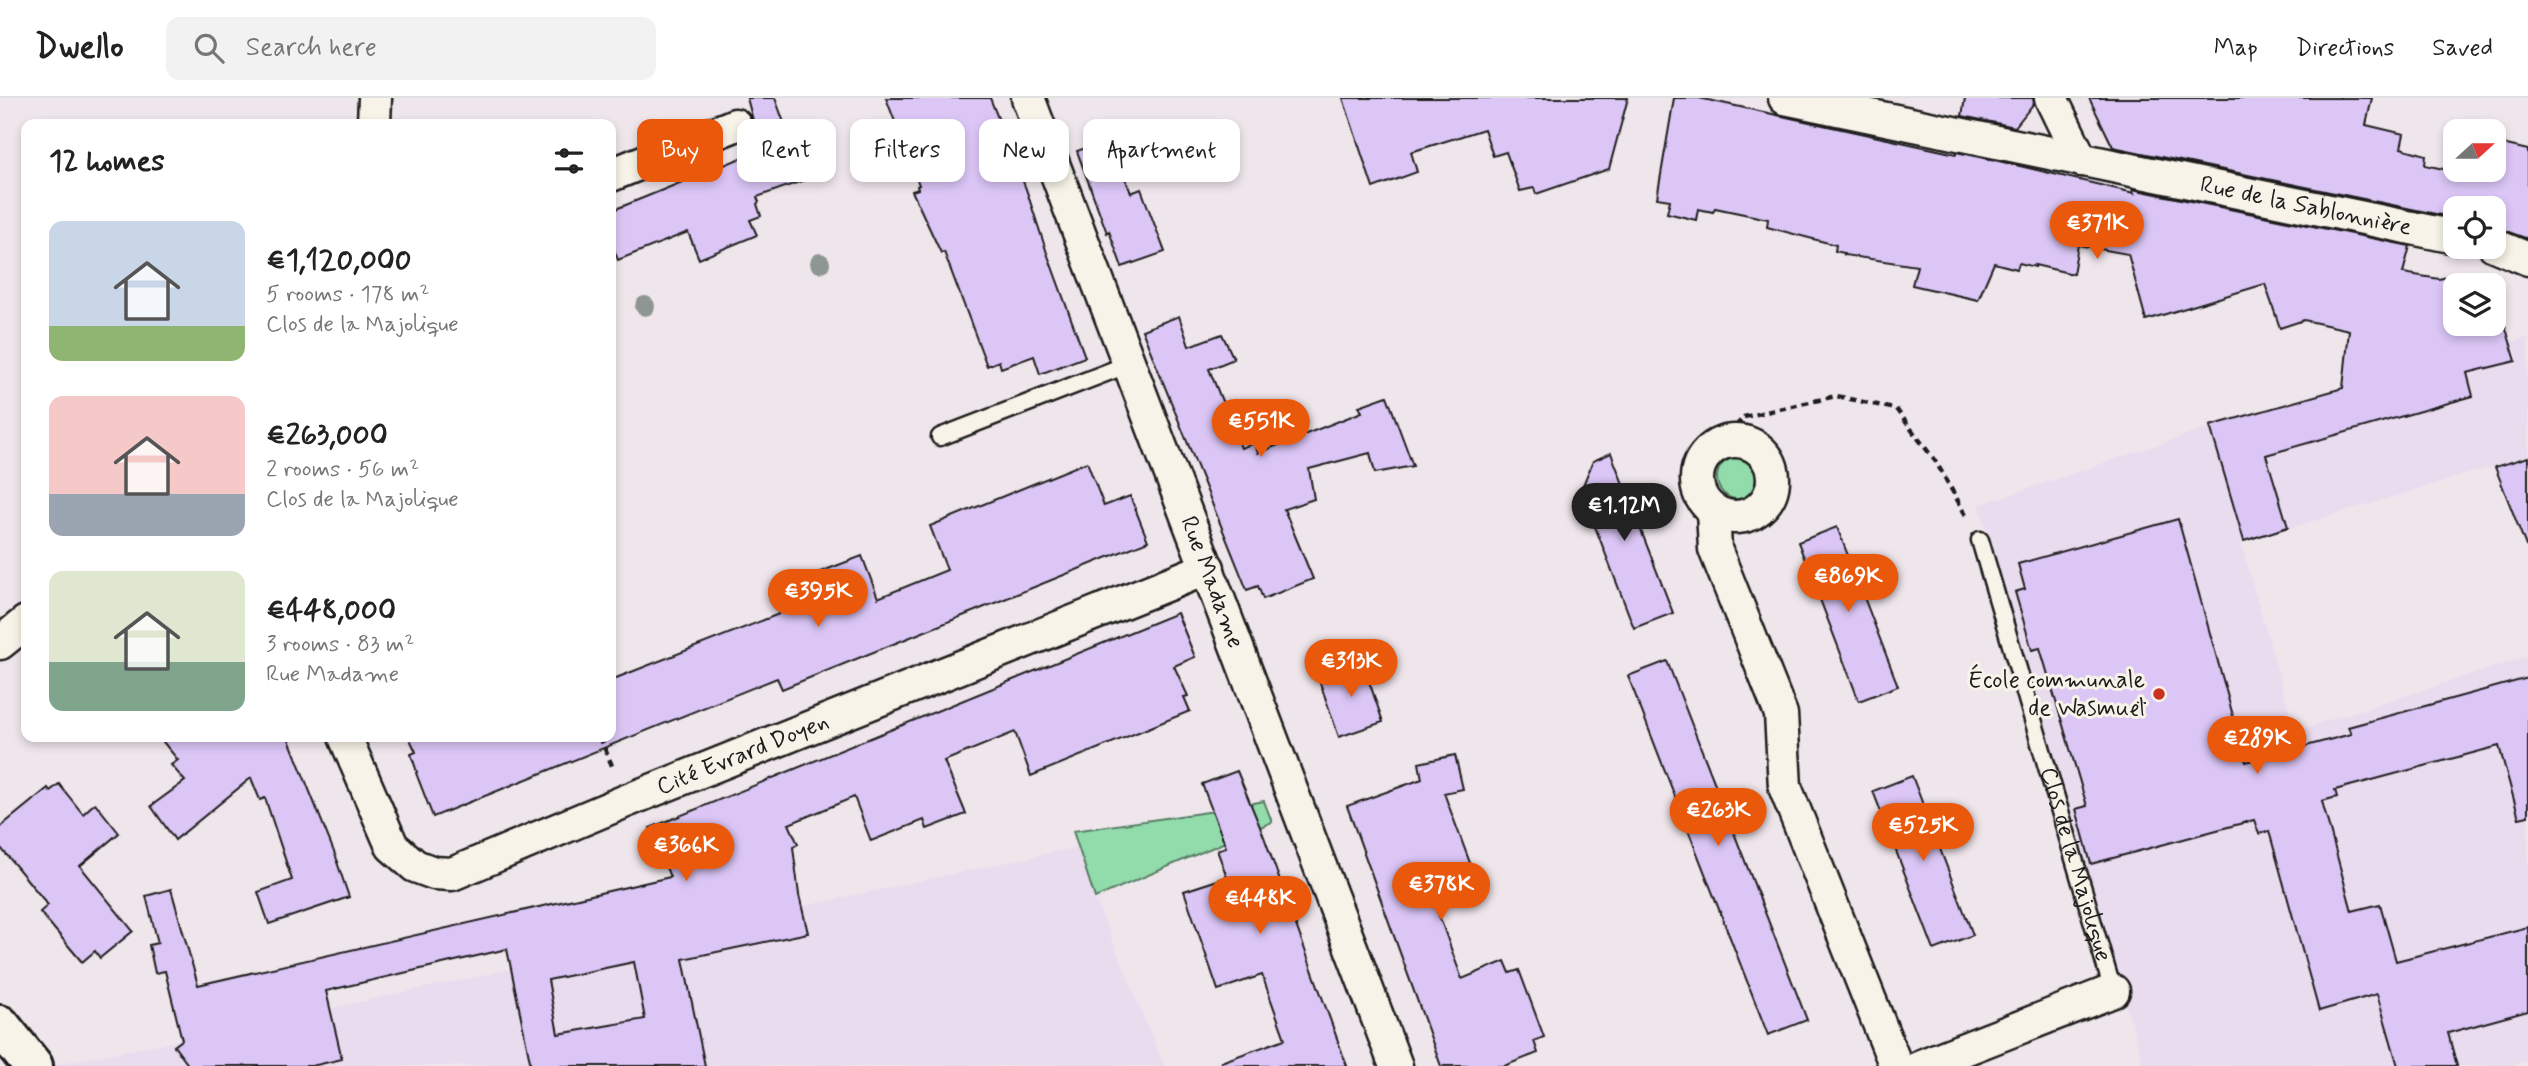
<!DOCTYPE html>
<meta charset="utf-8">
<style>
body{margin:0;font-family:Mynerve,sans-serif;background:#f2f2f2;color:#222;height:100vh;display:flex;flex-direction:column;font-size:26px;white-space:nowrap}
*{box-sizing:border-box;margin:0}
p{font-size:23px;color:#767676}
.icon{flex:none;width:38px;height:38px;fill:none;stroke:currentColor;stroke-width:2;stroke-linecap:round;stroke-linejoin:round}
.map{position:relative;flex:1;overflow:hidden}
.drawer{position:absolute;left:21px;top:21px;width:595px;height:623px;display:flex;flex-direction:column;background:#fff;border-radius:14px;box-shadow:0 4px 10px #0003}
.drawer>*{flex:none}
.banner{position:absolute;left:637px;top:21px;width:665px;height:63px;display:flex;gap:14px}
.needle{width:46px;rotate:69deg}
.buttons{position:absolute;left:2443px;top:21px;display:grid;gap:14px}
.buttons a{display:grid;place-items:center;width:63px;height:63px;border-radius:14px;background:#fff;box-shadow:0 4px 10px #0003;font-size:35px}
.price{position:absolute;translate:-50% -60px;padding:0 16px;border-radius:24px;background:#ea580c;color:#fff;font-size:23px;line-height:46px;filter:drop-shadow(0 2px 4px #0008)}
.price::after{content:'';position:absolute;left:50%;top:42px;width:21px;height:16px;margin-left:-10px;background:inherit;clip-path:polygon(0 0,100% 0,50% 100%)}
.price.on{background:#222;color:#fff}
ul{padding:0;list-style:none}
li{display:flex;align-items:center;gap:21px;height:175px;padding:0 28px}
li span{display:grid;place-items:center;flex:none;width:196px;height:140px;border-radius:14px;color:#555}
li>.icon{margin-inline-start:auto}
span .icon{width:84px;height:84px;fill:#fffc;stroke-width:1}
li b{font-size:30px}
h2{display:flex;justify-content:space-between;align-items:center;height:84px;padding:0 28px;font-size:30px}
.pill{padding:0 24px;border-radius:14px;background:#fff;box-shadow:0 4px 10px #0003;font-size:24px;line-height:63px}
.pill.on{background:#ea580c;color:#fff}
header{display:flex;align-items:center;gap:42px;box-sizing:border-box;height:98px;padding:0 35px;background:#fff;border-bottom:2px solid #e0e0e0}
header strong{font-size:33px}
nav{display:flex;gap:38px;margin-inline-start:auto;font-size:24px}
.search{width:490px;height:63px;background:#f2f2f2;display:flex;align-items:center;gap:18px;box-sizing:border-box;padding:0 24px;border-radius:14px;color:#767676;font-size:26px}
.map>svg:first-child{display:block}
.built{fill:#e9dcef}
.green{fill:#92dbab;stroke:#577c64;stroke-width:2}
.building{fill:#dbc6f6;stroke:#1c1c1c;stroke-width:2;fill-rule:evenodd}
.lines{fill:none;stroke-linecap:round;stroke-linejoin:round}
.service-casing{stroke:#1c1c1c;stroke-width:21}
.minor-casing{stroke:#1c1c1c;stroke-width:37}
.primary-casing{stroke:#1c1c1c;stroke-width:44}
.path{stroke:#1c1c1c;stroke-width:4.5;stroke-dasharray:7 5;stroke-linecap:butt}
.service{stroke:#f7f3e8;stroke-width:16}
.minor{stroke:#f7f3e8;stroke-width:32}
.primary{stroke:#f7f3e8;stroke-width:38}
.tree{fill:#8e9691}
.poi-dot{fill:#c8321e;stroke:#f7f3e8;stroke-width:2.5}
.labels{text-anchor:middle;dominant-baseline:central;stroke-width:6;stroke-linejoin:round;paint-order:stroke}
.street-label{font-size:24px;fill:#1c1c1c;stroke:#f7f3e8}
.poi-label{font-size:24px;fill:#1c1c1c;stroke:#f7f3e8;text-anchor:end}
</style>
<header>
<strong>Dwello</strong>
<div class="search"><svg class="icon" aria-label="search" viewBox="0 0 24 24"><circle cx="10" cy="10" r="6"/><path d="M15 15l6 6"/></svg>Search here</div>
<nav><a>Map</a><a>Directions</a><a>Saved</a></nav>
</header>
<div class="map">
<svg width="2528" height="968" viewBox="0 0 2528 968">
<rect width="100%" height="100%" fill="#efe6ec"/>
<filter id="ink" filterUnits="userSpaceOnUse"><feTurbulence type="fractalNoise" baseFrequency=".0143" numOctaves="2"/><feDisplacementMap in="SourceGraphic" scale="14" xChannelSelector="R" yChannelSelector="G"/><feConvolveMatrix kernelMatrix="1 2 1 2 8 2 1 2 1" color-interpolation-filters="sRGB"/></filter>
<g filter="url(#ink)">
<g class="built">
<path d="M 2528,239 L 2528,358 L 2241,445 L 2295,633 L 2528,558 L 2528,962 L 2511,968 L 2144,968 L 1979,407 L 2210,329 Z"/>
<path d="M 1077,749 L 1095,800 L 1164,968 L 46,968 L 207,937 Z"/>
</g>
<g class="green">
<circle cx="1738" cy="380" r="21"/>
<path d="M 1264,703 L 1272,724 L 1095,800 L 1073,733 L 1215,713 Z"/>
</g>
<g class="building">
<path d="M 747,0 L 775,0 L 805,82 L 757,99 L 759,104 L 757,106 L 761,118 L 750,122 L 757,137 L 699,161 L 688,134 L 618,162 L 611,143 L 611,113 L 761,52 Z"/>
<path d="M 886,0 L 990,0 L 1026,91 L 1047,155 L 1085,259 L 1040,276 L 1034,258 L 1001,270 L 999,263 L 987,268 L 944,154 L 941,155 L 912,93 L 918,91 L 917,88 L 919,87 Z"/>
<path d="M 1343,0 L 1628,0 L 1609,71 L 1536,96 L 1534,90 L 1520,93 L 1506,54 L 1493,58 L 1484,31 L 1411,54 L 1417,74 L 1373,90 Z"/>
<path d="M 1674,0 L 1699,0 L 1956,56 L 1956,54 L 1990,61 L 2134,95 L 2132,91 L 2410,148 L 2403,175 L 2439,181 L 2451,178 L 2455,204 L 2455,226 L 2459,226 L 2460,232 L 2494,226 L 2494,224 L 2503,221 L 2516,263 L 2467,275 L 2473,298 L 2266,357 L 2288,429 L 2244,443 L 2210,328 L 2343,290 L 2349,232 L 2304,222 L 2280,230 L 2265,186 L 2146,222 L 2128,156 L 2078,147 L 2073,176 L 2035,167 L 2035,169 L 2019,165 L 2017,171 L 1994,165 L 1978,202 L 1912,187 L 1917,168 L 1844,157 L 1844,155 L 1835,153 L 1836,147 L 1767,129 L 1768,121 L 1715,110 L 1713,114 L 1698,111 L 1696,122 L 1667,115 L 1670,102 L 1657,100 Z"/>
<path d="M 1965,0 L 2033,0 L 2034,5 L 2015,29 L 1962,18 Z"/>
<path d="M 2089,0 L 2372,0 L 2366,27 L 2404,36 L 2401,50 L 2426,57 L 2425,67 L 2494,82 L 2494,44 L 2528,52 L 2528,141 L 2494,129 L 2494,110 L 2455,110 L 2455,120 L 2113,49 Z"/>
<path d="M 1110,41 L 1131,95 L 1141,91 L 1165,154 L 1122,169 L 1109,133 L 1107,135 L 1077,53 Z"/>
<path d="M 1179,218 L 1189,248 L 1222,236 L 1234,261 L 1209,271 L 1241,350 L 1254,345 L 1258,355 L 1362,314 L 1359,308 L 1387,298 L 1413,368 L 1375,375 L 1370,355 L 1309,371 L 1314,401 L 1284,411 L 1313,481 L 1263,501 L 1258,488 L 1247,492 L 1142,232 Z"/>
<path d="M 1611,355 L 1673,515 L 1634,530 L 1581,392 L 1593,363 Z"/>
<path d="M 2528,359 L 2528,447 L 2526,448 L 2495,369 Z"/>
<path d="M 1087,364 L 1104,408 L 1130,398 L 1148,443 L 782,591 L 777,580 L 433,719 L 416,675 L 417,674 L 411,656 L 416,654 L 409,639 L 611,639 L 611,582 L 779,516 L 770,493 L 862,458 L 878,500 L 947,472 L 930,428 Z"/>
<path d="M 2178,421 L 2246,664 L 2351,636 L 2348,629 L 2528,580 L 2528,718 L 2519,720 L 2499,648 L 2335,692 L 2337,699 L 2322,703 L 2352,813 L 2380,806 L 2396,863 L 2528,829 L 2528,913 L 2448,935 L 2457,968 L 2398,968 L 2377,896 L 2319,913 L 2269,733 L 2259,736 L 2254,722 L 2091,766 L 2076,711 L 2087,708 L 2040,550 L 2032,552 L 2015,494 L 2025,491 L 2018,466 Z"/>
<path d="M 1837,429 L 1898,588 L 1859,603 L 1798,444 Z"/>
<path d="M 1177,515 L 1195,559 L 1174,568 L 1188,598 L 1184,599 L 1190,613 L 1031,678 L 1015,634 L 944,663 L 966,716 L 927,731 L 924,722 L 871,743 L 854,699 L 789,726 L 798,746 L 793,749 L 799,797 L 808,835 L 683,861 L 705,968 L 531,968 L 507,851 L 326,893 L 342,961 L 312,968 L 189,968 L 174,948 L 182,942 L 165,873 L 155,875 L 149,847 L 158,845 L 146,798 L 171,791 L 198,887 L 670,779 L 650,730 ZM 634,864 L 645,921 L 558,936 L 548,882 Z"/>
<path d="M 1362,563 L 1383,624 L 1339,639 L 1318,579 Z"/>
<path d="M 1667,563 L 1807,922 L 1768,937 L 1628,578 Z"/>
<path d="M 159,639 L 288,639 L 338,764 L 337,764 L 349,799 L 269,826 L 258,794 L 292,782 L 265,700 L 260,702 L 251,680 L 175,742 L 151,708 L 185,683 L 171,667 L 178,662 Z"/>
<path d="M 1455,657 L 1463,691 L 1444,695 L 1480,792 L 1436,809 L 1462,881 L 1505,863 L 1510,875 L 1519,872 L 1544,939 L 1534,943 L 1538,955 L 1504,968 L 1441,968 L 1347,708 L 1422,681 L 1419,665 Z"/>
<path d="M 1237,673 L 1263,736 L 1347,968 L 1221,968 L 1221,964 L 1285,941 L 1262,877 L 1218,892 L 1184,793 L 1227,779 L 1217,752 L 1226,749 L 1202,686 Z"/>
<path d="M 1912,678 L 1973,837 L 1934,852 L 1873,693 Z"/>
<path d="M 59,686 L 83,716 L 95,705 L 119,735 L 80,768 L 133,833 L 100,860 L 95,853 L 82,864 L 40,814 L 48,807 L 0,749 L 0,729 L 48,690 L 50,693 Z"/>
</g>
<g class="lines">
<defs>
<g id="service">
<path d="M 940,339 L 1129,266"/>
<path id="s1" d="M 1980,442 L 2113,893"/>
</g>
<g id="minor">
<path id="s2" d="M 1028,0 L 1396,968"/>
<path id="s3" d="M 1785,0 L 2455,139"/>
<path d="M 2051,0 L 2081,62"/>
<path d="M 374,26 L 375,0"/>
<path d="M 611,77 L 735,27"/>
<path d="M 2494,147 L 2528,161"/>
<circle cx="1735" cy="381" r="38"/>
<path d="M 1713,412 L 1715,451 L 1781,616 L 1785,689 L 1896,968"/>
<path d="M 0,545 L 26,524"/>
<path id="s4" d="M 345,639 L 392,748 L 415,768 L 434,775 L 452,776 L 626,703 L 1208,470"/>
<path d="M 1921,968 L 2113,893"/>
</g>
<path id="primary" d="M 0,927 L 33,968"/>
</defs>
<use href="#service" class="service-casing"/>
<use href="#minor" class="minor-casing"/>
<use href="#primary" class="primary-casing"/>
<g class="path">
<path d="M 1720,346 L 1744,319 L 1836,298 L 1896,311 L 1936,364 L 1967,419"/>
<path d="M 600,639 L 613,670"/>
</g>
<use href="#service" class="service"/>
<use href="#minor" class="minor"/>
<use href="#primary" class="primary"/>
</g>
<g class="tree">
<circle cx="820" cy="165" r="10"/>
<circle cx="645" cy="208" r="10"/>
</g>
</g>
<circle class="poi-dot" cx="2159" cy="596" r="7"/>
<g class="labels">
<g class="street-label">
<text stroke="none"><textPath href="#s3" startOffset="532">Rue de la Sablonnière</textPath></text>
<text stroke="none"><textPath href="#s2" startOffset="518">Rue Madame</textPath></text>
<text stroke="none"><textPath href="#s4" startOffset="502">Cité Evrard Doyen</textPath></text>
<text stroke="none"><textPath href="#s1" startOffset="338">Clos de la Majolique</textPath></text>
</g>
<g class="poi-label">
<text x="2145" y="582">École communale<tspan x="2145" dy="28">de Wasmuël</tspan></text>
</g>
</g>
</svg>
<div class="buttons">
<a><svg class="needle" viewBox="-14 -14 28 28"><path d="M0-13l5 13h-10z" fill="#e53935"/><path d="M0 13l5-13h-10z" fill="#767676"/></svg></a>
<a><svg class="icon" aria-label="locate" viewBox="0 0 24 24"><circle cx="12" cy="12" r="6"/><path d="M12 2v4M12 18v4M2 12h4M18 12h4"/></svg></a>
<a><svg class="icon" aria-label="layers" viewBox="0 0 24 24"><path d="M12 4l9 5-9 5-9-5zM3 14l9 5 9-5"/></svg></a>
</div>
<b class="price" style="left:2097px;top:163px">€371K</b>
<b class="price" style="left:1261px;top:361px">€551K</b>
<b class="price on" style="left:1624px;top:445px">€1.12M</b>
<b class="price" style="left:1848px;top:516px">€869K</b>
<b class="price" style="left:818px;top:531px">€395K</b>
<b class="price" style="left:1351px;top:601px">€313K</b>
<b class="price" style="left:2257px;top:678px">€289K</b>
<b class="price" style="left:1718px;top:750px">€263K</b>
<b class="price" style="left:1923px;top:765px">€525K</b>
<b class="price" style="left:686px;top:785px">€366K</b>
<b class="price" style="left:1441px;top:824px">€378K</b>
<b class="price" style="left:1260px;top:838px">€448K</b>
<div class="banner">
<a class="pill on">Buy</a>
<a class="pill">Rent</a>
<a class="pill">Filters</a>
<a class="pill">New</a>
<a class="pill">Apartment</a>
</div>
<section class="drawer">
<h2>12 homes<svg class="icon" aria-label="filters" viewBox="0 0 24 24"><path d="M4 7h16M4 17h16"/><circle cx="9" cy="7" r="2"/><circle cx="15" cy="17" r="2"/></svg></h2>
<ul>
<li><span style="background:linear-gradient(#c9d6e8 75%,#8fb573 0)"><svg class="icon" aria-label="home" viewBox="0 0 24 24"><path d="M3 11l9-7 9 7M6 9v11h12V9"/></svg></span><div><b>€1,120,000</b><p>5 rooms · 178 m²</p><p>Clos de la Majolique</p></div></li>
<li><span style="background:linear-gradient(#f6c9c9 70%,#9aa5b1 0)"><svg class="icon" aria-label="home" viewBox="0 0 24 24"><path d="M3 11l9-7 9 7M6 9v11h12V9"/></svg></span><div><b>€263,000</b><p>2 rooms · 56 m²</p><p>Clos de la Majolique</p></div></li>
<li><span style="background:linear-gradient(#dfe7d0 65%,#7fa58c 0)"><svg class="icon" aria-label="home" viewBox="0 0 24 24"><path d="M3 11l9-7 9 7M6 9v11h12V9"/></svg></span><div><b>€448,000</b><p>3 rooms · 83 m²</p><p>Rue Madame</p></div></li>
</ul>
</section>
</div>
